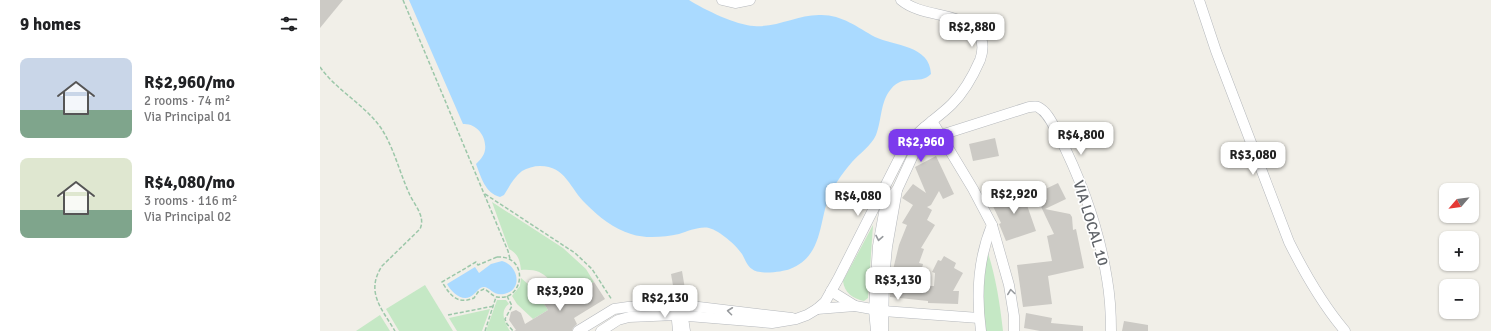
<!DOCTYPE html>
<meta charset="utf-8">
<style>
body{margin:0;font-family:Signika,sans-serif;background:#f2f2f2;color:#202124;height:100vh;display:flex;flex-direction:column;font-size:15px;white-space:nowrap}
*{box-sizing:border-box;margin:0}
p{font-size:13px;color:#757577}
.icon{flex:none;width:22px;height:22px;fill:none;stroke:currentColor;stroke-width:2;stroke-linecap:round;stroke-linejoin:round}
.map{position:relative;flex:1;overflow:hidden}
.side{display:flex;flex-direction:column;background:#fff;width:320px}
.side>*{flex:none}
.needle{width:26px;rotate:242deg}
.buttons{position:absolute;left:1119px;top:183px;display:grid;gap:8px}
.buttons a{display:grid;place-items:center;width:40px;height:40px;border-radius:8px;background:#fff;box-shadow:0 1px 3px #0004;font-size:20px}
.price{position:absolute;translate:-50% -34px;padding:0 9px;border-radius:8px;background:#fff;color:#222;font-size:13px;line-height:26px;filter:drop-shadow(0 1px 2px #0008)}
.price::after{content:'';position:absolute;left:50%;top:24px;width:12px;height:9px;margin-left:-6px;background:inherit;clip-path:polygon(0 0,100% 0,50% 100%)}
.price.on{background:#7c3aed;color:#fff}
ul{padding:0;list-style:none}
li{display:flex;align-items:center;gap:12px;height:100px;padding:0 20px}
li span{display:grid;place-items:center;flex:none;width:112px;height:80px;border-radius:8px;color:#555}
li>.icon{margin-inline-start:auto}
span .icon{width:48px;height:48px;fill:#fffc;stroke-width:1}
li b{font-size:17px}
h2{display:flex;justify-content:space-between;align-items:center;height:48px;padding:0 20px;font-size:17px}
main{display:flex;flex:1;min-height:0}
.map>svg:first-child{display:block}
.green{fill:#c5e8c5}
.water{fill:#aadaff}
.building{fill:#cccac5}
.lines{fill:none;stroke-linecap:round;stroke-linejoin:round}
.minor-casing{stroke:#b5b8bc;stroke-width:11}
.path{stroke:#9cc7a9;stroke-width:1.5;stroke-dasharray:4 2;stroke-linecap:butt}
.minor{stroke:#fff;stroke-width:10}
.oneway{stroke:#979a9d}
.labels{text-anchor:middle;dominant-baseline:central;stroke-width:3.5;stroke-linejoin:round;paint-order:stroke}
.street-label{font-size:15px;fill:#5f6368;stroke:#fff}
</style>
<main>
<section class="side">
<h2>9 homes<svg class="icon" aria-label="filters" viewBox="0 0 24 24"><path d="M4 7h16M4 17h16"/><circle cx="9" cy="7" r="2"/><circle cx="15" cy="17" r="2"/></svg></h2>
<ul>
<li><span style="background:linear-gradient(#c9d6e8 65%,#7fa58c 0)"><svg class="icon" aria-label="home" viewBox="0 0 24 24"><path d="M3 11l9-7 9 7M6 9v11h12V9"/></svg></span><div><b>R$2,960/mo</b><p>2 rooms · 74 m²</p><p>Via Principal 01</p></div></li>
<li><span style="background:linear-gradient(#dfe7d0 65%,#7fa58c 0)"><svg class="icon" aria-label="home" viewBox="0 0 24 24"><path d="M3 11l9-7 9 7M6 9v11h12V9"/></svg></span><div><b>R$4,080/mo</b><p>3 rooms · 116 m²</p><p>Via Principal 02</p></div></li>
</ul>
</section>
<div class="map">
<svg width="1171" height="331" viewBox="0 0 1171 331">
<rect width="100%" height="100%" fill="#f1efe8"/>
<g class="green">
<path d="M 172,202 L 243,248 L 266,269 L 274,282 L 243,301 C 231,282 227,268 201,270 C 200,260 198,254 189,249 Z"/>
<path d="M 553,225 L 548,298 L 544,301 C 533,299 524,292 523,281 Z"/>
<path d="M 668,253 C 676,278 680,304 683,331 L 664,331 C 663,304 662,279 668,253 Z"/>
<path d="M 201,278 L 216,291 L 228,310 L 213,319 L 197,304 L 192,296 L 200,286 Z"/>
<path d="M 105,285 L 133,331 L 79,331 L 66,309 Z"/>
<path d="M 177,300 L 186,300 L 189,304 C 179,311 185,323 190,331 L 166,331 Z"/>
<path d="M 170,309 L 162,331 L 137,331 L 129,318 Z"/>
<path d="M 60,315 L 70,331 L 36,331 Z"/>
</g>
<g class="water">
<path d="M 89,0 L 369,0 C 385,10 416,25 434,26 C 456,28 477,15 499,15 C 521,14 537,27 555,37 C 574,46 610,45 611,74 C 599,86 584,73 571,89 C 560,102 562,120 556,135 C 551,146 540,153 532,162 C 524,171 517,181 511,192 C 498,219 505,255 470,269 C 462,272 439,275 432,269 C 427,266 425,259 422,254 C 416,245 400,231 389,228 C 380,226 368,231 359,234 C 344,237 326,239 311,234 C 294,229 279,217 266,204 C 250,189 246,166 220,166 C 214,166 207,168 202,171 C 194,177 189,187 184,195 L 180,197 C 165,193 161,177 156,164 C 160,160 164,156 165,150 C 167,137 157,123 143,124 Z"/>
<path d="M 182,261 C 199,266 203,290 184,294 C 173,296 170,287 164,287 C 159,287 158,291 154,294 C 144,304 132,293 127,284 L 155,267 L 159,273 L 171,264 Z"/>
</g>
<g class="building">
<path d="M 0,0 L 23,0 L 0,28 Z"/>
<path d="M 675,138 L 679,156 L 653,161 L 649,144 Z"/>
<path d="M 616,156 L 634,194 L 623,199 L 619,191 L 611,205 L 607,207 L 612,210 L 607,220 L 615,225 L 601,248 L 604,249 L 599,263 L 603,264 L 598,286 L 614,286 L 615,273 L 612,272 L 618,260 L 621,261 L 624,256 L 636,263 L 634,268 L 643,273 L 633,291 L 639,291 L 638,304 L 608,303 L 608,301 L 570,297 L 571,278 L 579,245 L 587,225 L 582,223 L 593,205 L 582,198 L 593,184 L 606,193 L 595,167 Z"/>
<path d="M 738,183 L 746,199 L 725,209 L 750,214 L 752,217 L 753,230 L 756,229 L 764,268 L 728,276 L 732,304 L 703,307 L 697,265 L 732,261 L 727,236 L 734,234 L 715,194 Z"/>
<path d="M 701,188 L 716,231 L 686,241 L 679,224 L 681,223 L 671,202 Z"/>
<path d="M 362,271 L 365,289 L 354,291 L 351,274 Z"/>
<path d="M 274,282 L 285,299 L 254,318 L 257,324 L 253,328 L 252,331 L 194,331 L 196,330 L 189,320 L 191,312 L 196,310 L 201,313 L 205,324 L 228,310 L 223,302 L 238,293 L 243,301 Z"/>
<path d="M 706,313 L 732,318 L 731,323 L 763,326 L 763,331 L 720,331 L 704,328 Z"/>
<path d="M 804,321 L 828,325 L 828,331 L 802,331 Z"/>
</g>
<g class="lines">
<defs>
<g id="minor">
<path d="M 402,0 L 415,3 L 430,0"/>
<path d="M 879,0 L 896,51 L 969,242 C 985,274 1002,304 1025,331"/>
<path d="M 612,121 L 653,189 L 672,225 L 689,285 L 694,316 L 694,331"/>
<path d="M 621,135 L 709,107 C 712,107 716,106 718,107 C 728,112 733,125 738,134 C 761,179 779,229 787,279 C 790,296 791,314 791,331"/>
<path d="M 511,291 L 535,306"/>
<path d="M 497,309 L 535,306 L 563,311 L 659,318"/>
<path d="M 356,310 L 358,331"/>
<path d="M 362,311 L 365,331"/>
<path d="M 258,331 L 294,309 L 308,307 L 362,305 L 472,318"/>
<path d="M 281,331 L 298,320 L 309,317 L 356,315 L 452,323 L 476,319 L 487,315 L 497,309 L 505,302 L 518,279 L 585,147 C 598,129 617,119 632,104 C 645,91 653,76 660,60 C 665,46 663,34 650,25 C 629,12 600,16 581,0"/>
<path d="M 556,331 L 554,310 L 558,246 L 566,202 L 577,190 L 601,138 L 605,127"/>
<path d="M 563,331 L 564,279 L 567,247 L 577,190"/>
<path d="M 661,331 C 656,295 658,259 672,225"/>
</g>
</defs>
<use href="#minor" class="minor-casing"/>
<g class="path">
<path d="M 83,0 L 188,251 L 190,259"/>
<path d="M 0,67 C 16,90 44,104 61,128 C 74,148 79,171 89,193 C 94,205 106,216 100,229 L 62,266 C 45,292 62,309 75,331"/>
<path d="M 165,194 L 255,253 L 272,269 L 292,300"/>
<path d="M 177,257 C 210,255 204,302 177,297 C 172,296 169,291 164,289 L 158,292 L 154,298 C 137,305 130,295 122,282 L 156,262 L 158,265 Z"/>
<path d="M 187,296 L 192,306 L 185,319 L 187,324 L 193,331"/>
<path d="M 128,315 L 174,306"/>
<path d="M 165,331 L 176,297"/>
</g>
<use href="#minor" class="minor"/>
</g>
<defs><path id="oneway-chevron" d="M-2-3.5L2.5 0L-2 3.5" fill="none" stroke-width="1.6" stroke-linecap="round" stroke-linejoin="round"/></defs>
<g class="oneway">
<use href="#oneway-chevron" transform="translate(559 238) rotate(101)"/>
<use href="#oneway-chevron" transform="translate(691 292) rotate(-98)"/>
<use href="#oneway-chevron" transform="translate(410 311) rotate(-173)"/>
</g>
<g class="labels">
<g class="street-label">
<text transform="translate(771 223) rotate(73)">VIA LOCAL 10</text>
</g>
</g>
</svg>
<div class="buttons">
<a><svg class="needle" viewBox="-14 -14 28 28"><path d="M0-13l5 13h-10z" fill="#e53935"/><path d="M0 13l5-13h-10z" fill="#757577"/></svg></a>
<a>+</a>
<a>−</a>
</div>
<b class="price" style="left:652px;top:48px">R$2,880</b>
<b class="price" style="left:761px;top:156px">R$4,800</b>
<b class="price on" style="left:601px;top:163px">R$2,960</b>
<b class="price" style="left:933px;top:176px">R$3,080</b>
<b class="price" style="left:694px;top:215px">R$2,920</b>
<b class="price" style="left:538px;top:217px">R$4,080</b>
<b class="price" style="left:578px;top:301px">R$3,130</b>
<b class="price" style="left:240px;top:312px">R$3,920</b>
<b class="price" style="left:345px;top:319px">R$2,130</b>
</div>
</main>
